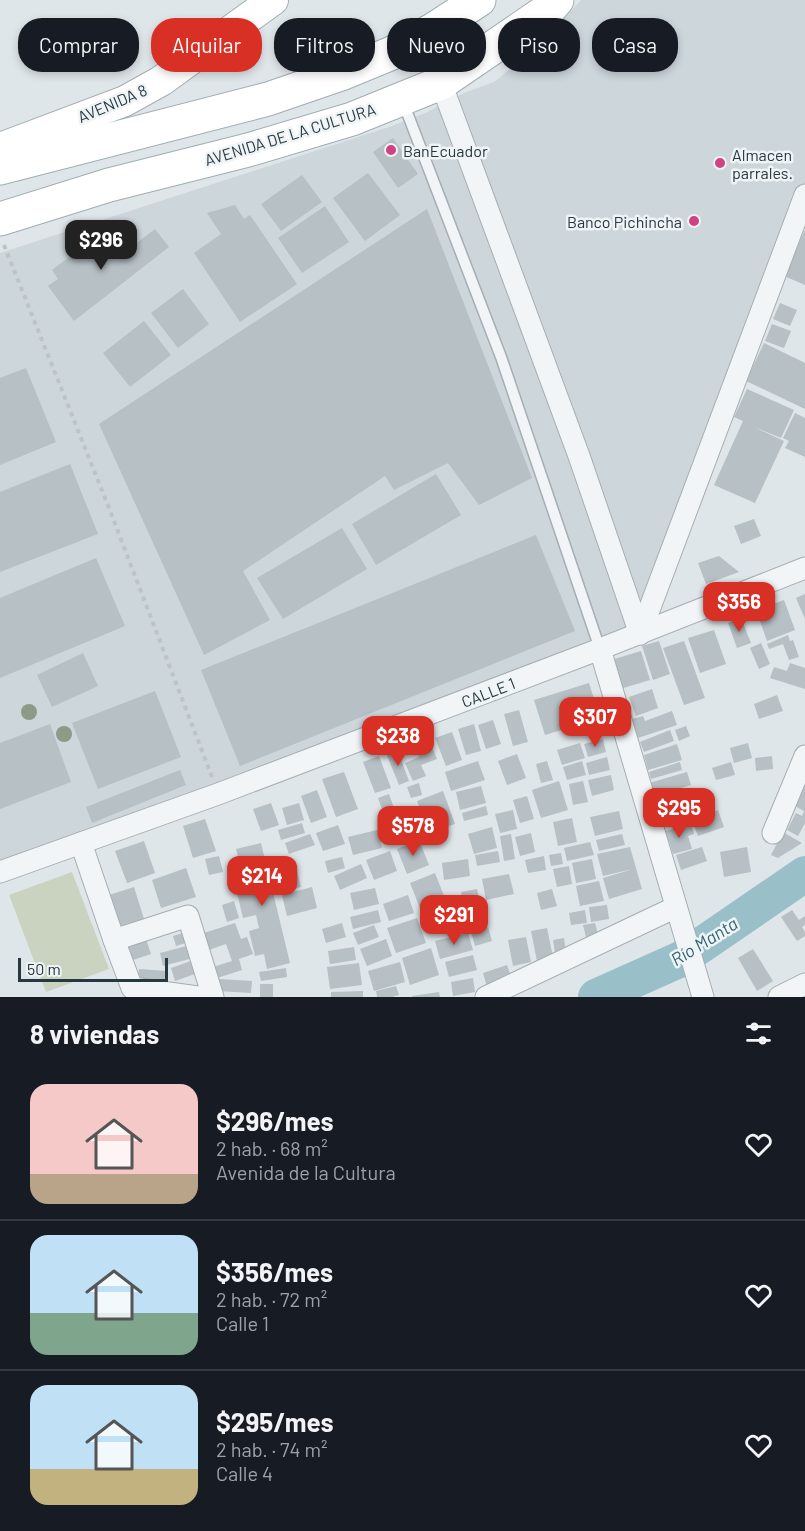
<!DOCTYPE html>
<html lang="es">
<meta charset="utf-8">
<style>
body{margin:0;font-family:Barlow,sans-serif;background:#20242c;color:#f1f3f6;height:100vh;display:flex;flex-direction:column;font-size:22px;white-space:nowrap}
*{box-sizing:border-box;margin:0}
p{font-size:20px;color:#9ea1a6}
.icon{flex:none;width:33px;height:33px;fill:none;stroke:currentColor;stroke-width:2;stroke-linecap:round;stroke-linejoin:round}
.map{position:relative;height:997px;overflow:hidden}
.sheet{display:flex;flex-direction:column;background:#171b24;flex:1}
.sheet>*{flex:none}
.banner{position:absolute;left:18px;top:18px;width:770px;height:54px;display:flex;gap:12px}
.scale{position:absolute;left:18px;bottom:15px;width:150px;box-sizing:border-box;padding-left:6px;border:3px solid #283840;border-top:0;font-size:16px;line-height:21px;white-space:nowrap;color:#283840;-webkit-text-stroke:4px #eff4f6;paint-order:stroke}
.price{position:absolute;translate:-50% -51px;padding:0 14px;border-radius:12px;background:#d93025;color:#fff;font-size:20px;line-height:39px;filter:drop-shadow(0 2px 3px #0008)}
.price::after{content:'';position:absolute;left:50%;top:36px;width:18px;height:14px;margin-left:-9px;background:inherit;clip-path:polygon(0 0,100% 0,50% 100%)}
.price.active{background:#222;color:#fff}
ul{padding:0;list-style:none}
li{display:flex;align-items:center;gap:18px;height:150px;padding:0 30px}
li+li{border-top:2px solid #363941}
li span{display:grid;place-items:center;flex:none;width:168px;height:120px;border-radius:18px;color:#555}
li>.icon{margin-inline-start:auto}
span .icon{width:72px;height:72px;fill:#fffc;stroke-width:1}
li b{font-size:26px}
h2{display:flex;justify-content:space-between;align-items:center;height:72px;padding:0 30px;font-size:26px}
.chip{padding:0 21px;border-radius:24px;background:#171b24;box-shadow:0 3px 9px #0003;font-size:21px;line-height:54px}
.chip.active{background:#d93025;color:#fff}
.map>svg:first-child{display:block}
.built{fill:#cdd6db}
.green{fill:#cad3c0}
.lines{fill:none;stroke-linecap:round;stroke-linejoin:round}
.river{stroke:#99bfc9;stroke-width:36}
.building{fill:#b6c0c5}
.lane-casing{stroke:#a4aeb3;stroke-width:13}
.street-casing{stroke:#a4aeb3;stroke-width:23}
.secondary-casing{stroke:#a4aeb3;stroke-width:32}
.primary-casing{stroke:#9eaeb4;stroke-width:35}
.path{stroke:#bdc4c7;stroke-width:4;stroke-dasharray:4.5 4.5;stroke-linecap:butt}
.lane{stroke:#f2f5f7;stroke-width:10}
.street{stroke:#f2f5f7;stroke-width:21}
.secondary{stroke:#fff;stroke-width:30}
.primary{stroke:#fff;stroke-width:33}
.tree{fill:#8c9a86}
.poi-dot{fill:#d04282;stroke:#eff4f6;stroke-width:2}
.labels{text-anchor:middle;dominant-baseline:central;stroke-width:5;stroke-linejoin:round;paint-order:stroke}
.street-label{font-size:16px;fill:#283840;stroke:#eff4f6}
.poi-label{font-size:16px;fill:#283840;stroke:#eff4f6;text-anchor:start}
.water-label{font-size:18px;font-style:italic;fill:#316374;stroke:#eff4f6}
</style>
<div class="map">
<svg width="805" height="997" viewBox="0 0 805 997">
<rect width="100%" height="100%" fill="#dfe6e9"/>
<path class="built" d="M 581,0 L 805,0 L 805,209 L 650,627 L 0,861 L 0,253 L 389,127 L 425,113 L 464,93 L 494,82 L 541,44 Z"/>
<path class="green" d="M 72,872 L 109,969 L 46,992 L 9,895 Z"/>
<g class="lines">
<path class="river" d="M 596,997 L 681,959 L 805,874"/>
</g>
<g class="building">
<path d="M 393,138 L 418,174 L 398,188 L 373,152 Z"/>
<path d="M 368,173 L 400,215 L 365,241 L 333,198 Z"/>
<path d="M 302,175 L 322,202 L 281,231 L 261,204 Z"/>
<path d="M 235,205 L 244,219 L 250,215 L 297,284 L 240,322 L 194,253 L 221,234 L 207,213 Z"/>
<path d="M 325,206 L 349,242 L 302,273 L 278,238 Z"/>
<path d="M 427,209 L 532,478 L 479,505 L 448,463 L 394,490 L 385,476 L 243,571 L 270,620 L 204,655 L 99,424 Z"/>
<path d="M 155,229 L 169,247 L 74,321 L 48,286 L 58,279 L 52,270 L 104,230 L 122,254 Z"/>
<path d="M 805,230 L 805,285 L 784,276 Z"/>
<path d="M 183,289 L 209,324 L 178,348 L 151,313 Z"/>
<path d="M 780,303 L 797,310 L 790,326 L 773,319 Z"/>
<path d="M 144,321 L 171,355 L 130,387 L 103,353 Z"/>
<path d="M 772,324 L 791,331 L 784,348 L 765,341 Z"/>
<path d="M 764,343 L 805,363 L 805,409 L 746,381 Z"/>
<path d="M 26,368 L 56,442 L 0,465 L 0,378 Z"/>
<path d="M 747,389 L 794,410 L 781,438 L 754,427 L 784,441 L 755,503 L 714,485 L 743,421 L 734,417 Z"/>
<path d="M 795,413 L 805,418 L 805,457 L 785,448 L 789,441 L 783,438 Z"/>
<path d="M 70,464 L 98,534 L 0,572 L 0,492 Z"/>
<path d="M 436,474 L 461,515 L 376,565 L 352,524 Z"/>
<path d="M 754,519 L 761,536 L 741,544 L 734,526 Z"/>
<path d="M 342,528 L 367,569 L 283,619 L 257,578 Z"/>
<path d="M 536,535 L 575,631 L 240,766 L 201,670 Z"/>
<path d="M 719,556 L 739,572 L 706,584 L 698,563 Z"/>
<path d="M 96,558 L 125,626 L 0,678 L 0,598 Z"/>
<path d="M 805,594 L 805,619 L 796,598 Z"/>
<path d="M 784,600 L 795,630 L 767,641 L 756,610 Z"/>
<path d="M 741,618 L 751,643 L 737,648 L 728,623 Z"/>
<path d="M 714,630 L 726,664 L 700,673 L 688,638 Z"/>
<path d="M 788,635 L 790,641 L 793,640 L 799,657 L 789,660 L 783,644 L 769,649 L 767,644 Z"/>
<path d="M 659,641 L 670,674 L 653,680 L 642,646 Z"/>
<path d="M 684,641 L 705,698 L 684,705 L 663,648 Z"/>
<path d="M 761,643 L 770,664 L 759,669 L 750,648 Z"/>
<path d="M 641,651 L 650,680 L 620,689 L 611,660 Z"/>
<path d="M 83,653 L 98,686 L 52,707 L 37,675 Z"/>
<path d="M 790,663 L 805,668 L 805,689 L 770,678 L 774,667 L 787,671 Z"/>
<path d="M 589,683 L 601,721 L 589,725 L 588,722 L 545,735 L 534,700 Z"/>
<path d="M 652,689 L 658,708 L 636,716 L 629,697 Z"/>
<path d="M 155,691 L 181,757 L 98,789 L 72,723 Z"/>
<path d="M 777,695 L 783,711 L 759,719 L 754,704 Z"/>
<path d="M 519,710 L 528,742 L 513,746 L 504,714 Z"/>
<path d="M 672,711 L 677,725 L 638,738 L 632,719 L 643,716 L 645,721 Z"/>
<path d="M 493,720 L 501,744 L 486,749 L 478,725 Z"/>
<path d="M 50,724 L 71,782 L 0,809 L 0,743 Z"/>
<path d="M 474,724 L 481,751 L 466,755 L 458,729 Z"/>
<path d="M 686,726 L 690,736 L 679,741 L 675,730 Z"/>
<path d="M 670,730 L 674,741 L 644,752 L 640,742 Z"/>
<path d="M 452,732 L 462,760 L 446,766 L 435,738 Z"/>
<path d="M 603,739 L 606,752 L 588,757 L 584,744 Z"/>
<path d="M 430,742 L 437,759 L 421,765 L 426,776 L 413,781 L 405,763 L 419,757 L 415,748 Z"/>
<path d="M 580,743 L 585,758 L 562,765 L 557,750 Z"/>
<path d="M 748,743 L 752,758 L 734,763 L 730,748 Z"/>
<path d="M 677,744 L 682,760 L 648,770 L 644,755 Z"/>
<path d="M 397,749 L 409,781 L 399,785 L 386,753 Z"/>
<path d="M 517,754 L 526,778 L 507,785 L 498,761 Z"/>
<path d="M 379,756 L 391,788 L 375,793 L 363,762 Z"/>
<path d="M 772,756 L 773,769 L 756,771 L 755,758 Z"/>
<path d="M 607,757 L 610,770 L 589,775 L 586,763 Z"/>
<path d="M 478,761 L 485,780 L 451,791 L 445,772 Z"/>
<path d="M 547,761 L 553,780 L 541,783 L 536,764 Z"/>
<path d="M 582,761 L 586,775 L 567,780 L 563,767 Z"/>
<path d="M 680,762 L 682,770 L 651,779 L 649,772 Z"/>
<path d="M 731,762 L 735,775 L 716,780 L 712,768 Z"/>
<path d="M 180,770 L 186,785 L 92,823 L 86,807 Z"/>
<path d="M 344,772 L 358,809 L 336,817 L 322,779 Z"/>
<path d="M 687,772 L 691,785 L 681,788 L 690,818 L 664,825 L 655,796 L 653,796 L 649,783 Z"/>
<path d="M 611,775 L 614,790 L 592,796 L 588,780 Z"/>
<path d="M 559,781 L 568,810 L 541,818 L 532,790 Z"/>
<path d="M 583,781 L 588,802 L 573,805 L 569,784 Z"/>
<path d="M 805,781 L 805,823 L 798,836 L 787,830 L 796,813 L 802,816 L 804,811 L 793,805 Z"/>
<path d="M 419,783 L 422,795 L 411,798 L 407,787 Z"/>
<path d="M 481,786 L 486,803 L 460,810 L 456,792 Z"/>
<path d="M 317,790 L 327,817 L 311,823 L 301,796 Z"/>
<path d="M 443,791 L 455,824 L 429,833 L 417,801 Z"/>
<path d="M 389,794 L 395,811 L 384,815 L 378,798 Z"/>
<path d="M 527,796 L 534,819 L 520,823 L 513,800 Z"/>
<path d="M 271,803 L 279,825 L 261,831 L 253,809 Z"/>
<path d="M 299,803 L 304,820 L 287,825 L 282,808 Z"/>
<path d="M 486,806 L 488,815 L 464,821 L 462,813 Z"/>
<path d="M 513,810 L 517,829 L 500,833 L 495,814 Z"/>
<path d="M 718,810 L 724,827 L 698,836 L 692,820 Z"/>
<path d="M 619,811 L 623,829 L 595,836 L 590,817 Z"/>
<path d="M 572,818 L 577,842 L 558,846 L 553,822 Z"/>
<path d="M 205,819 L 216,851 L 193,858 L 183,826 Z"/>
<path d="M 411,820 L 416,834 L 400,840 L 395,826 Z"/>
<path d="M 302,823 L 305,833 L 281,840 L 278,830 Z"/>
<path d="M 691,824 L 694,834 L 688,836 L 692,849 L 673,854 L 669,841 L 665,842 L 662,832 Z"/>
<path d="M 338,825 L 345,844 L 323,851 L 316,833 Z"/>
<path d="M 492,827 L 497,848 L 474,854 L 468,834 Z"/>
<path d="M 377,830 L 382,848 L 353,855 L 348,837 Z"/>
<path d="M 783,832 L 802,843 L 778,858 L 771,855 Z"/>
<path d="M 531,833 L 535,852 L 520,856 L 515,837 Z"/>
<path d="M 310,834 L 315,845 L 289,854 L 285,843 Z"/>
<path d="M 511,834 L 515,859 L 504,861 L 500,836 Z"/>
<path d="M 622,834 L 625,845 L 599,851 L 596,840 Z"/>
<path d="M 419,840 L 429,865 L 407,874 L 397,849 Z"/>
<path d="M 144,841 L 155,873 L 127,883 L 115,851 Z"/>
<path d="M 590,842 L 594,855 L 567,861 L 564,848 Z"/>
<path d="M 261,843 L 290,963 L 267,969 L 264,954 L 255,956 L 249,931 L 259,928 L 256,915 L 243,918 L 237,893 L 247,891 L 236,849 Z"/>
<path d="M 630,847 L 642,889 L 609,899 L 603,878 L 633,869 L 603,876 L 597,854 Z"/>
<path d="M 702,847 L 707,861 L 681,870 L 676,855 Z"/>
<path d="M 747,847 L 751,872 L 724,877 L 720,852 Z"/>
<path d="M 390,851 L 397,871 L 374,880 L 366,860 Z"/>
<path d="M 498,851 L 500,862 L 477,866 L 475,855 Z"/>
<path d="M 561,853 L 563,864 L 551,866 L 549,855 Z"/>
<path d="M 219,856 L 223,872 L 209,875 L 205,859 Z"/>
<path d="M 544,856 L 546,870 L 528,873 L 525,860 Z"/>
<path d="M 342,857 L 345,868 L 328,873 L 325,861 Z"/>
<path d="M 468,859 L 470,876 L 444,880 L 442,863 Z"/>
<path d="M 592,859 L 596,879 L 576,883 L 572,863 Z"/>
<path d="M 295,863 L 301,887 L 281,892 L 275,868 Z"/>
<path d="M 361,864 L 367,878 L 340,890 L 334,876 Z"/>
<path d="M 569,866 L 572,884 L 557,887 L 553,869 Z"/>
<path d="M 186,868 L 196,897 L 161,908 L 152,880 Z"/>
<path d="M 435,873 L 450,911 L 425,921 L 410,883 Z"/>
<path d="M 509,874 L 514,894 L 486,900 L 482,879 Z"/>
<path d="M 599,881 L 604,901 L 580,906 L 576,886 Z"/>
<path d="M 134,887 L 144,919 L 119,926 L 109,895 Z"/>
<path d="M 312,887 L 317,908 L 287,916 L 282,895 Z"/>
<path d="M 375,888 L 379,904 L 354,910 L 350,893 Z"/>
<path d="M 477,889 L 481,908 L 465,912 L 461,892 Z"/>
<path d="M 552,889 L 557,906 L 541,910 L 537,893 Z"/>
<path d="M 408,895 L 414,913 L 389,921 L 383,904 Z"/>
<path d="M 234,901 L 239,918 L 227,922 L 222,905 Z"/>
<path d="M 607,905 L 609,919 L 591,922 L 589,907 Z"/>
<path d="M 378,910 L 381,922 L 353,929 L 350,917 Z"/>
<path d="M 585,910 L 587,923 L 571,925 L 569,913 Z"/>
<path d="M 792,910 L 799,920 L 805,916 L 805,925 L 802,927 L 805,932 L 805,936 L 797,941 L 781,917 Z"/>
<path d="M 477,915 L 479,928 L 458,932 L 455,919 Z"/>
<path d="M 417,918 L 426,943 L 396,953 L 387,928 Z"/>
<path d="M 235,923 L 241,939 L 247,937 L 253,954 L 239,959 L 242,970 L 214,979 L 210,968 L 232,961 L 226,944 L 209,950 L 204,933 Z"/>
<path d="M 342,923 L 346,937 L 326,943 L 322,929 Z"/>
<path d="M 595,923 L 598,934 L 586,937 L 583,925 Z"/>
<path d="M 374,925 L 379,937 L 358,945 L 353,933 Z"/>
<path d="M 488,927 L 492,941 L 475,946 L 471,932 Z"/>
<path d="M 547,928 L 553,957 L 537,961 L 531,931 Z"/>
<path d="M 183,933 L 186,943 L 176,946 L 173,936 Z"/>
<path d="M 468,933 L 473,950 L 440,959 L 435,941 Z"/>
<path d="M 145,936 L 151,954 L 127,962 L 121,944 Z"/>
<path d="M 526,937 L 531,962 L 513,966 L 508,940 Z"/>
<path d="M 564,938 L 566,952 L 555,953 L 553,940 Z"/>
<path d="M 386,939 L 392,956 L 367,966 L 360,949 Z"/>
<path d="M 190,945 L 193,958 L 163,966 L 160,953 Z"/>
<path d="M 354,947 L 356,960 L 330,964 L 328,951 Z"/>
<path d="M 431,948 L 439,975 L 410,985 L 402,958 Z"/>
<path d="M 753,949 L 773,981 L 757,991 L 738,958 Z"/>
<path d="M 473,955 L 477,970 L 449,977 L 445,962 Z"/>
<path d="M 191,961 L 195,974 L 175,981 L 171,968 Z"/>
<path d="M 400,962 L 405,982 L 374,991 L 368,971 Z"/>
<path d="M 359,963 L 362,985 L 330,989 L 327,967 Z"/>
<path d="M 507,965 L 513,982 L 488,990 L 483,973 Z"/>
<path d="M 286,968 L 287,977 L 261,981 L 259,972 Z"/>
<path d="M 139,969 L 167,971 L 165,987 L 137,984 Z"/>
<path d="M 473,978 L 475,992 L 453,996 L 451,982 Z"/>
<path d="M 219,979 L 252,981 L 251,993 L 218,991 Z"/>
<rect x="260" y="984" width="13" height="13"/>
<path d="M 396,986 L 399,995 L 392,997 L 377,997 L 376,991 Z"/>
<path d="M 363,991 L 363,997 L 331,997 L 331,992 Z"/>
<path d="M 439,992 L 440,997 L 412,997 L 412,996 Z"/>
</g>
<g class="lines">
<defs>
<path id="lane" d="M 403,102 L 501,357 L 600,649"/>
<g id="street">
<path d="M 441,83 L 579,456 L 640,634"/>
<path d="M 640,634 L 805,195"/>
<path d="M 600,649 L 703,997"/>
<path d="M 773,833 L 805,756"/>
<path d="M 81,843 L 114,940 L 132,988 L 198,997"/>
<path d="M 0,872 L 218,794 L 600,649 L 805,568"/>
<path d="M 114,940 L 188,916 L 213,997"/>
<path d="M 486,997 L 676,907"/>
<path d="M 779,997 L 805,984"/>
</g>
<path id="secondary" d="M 0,148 L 125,101 L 161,81 L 273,0"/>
<g id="primary">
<path d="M 0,168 L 268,99 L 341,74 L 392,53 L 434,29 L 479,0"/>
<path d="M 0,219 L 109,185 L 248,150 L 352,119 L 441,83 L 549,9 L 557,0"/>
</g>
</defs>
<use href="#lane" class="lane-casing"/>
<use href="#street" class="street-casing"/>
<use href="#secondary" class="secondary-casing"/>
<use href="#primary" class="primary-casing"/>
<path class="path" d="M 4,245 L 109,508 L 212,777"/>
<use href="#lane" class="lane"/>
<use href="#street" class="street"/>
<use href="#secondary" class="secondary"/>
<use href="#primary" class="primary"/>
</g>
<g class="tree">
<circle cx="29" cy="712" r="8"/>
<circle cx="64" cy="734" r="8"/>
</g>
<g class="poi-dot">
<circle cx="391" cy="150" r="6"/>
<circle cx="720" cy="163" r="6"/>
<circle cx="694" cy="221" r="6"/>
</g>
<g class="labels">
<g class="street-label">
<text transform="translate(112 103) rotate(-23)">AVENIDA 8</text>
<text transform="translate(290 134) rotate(-17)">AVENIDA DE LA CULTURA</text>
<text transform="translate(488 692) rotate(-21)">CALLE 1</text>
</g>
<g class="poi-label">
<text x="403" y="150">BanEcuador</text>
<text x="732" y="154">Almacen<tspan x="732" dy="18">parrales.</tspan></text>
<text x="682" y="221" text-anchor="end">Banco Pichincha</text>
</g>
<g class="water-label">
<text transform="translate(704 941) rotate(-32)">Río Manta</text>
</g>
</g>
</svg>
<div class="scale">50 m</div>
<b class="price active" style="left:101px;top:271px">$296</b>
<b class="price" style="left:739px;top:633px">$356</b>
<b class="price" style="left:595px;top:748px">$307</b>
<b class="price" style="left:398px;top:767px">$238</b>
<b class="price" style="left:679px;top:839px">$295</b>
<b class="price" style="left:413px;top:857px">$578</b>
<b class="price" style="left:262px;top:907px">$214</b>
<b class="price" style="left:454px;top:946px">$291</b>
<div class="banner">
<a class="chip">Comprar</a>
<a class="chip active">Alquilar</a>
<a class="chip">Filtros</a>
<a class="chip">Nuevo</a>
<a class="chip">Piso</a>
<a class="chip">Casa</a>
</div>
</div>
<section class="sheet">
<h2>8 viviendas<svg class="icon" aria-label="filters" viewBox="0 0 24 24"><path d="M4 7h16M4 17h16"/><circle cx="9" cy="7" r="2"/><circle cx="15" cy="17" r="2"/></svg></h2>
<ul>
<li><span style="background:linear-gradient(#f6c9c9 75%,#b9a48a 0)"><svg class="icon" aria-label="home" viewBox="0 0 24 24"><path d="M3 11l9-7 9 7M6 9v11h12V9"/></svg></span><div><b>$296/mes</b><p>2 hab. · 68 m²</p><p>Avenida de la Cultura</p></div><svg class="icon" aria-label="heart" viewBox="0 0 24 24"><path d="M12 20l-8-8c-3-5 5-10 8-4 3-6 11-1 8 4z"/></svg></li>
<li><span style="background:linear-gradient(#bfe0f5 65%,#7fa58c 0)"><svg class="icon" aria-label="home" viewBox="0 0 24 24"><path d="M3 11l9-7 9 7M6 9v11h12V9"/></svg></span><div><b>$356/mes</b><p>2 hab. · 72 m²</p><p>Calle 1</p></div><svg class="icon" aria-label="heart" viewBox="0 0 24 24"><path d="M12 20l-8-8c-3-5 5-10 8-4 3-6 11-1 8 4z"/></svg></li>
<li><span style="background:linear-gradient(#bfe0f5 70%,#c2b280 0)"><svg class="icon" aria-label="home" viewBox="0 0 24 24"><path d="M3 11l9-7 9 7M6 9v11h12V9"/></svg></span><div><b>$295/mes</b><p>2 hab. · 74 m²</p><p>Calle 4</p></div><svg class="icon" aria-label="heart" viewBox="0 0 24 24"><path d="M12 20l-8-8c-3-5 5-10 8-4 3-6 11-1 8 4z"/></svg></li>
</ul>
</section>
